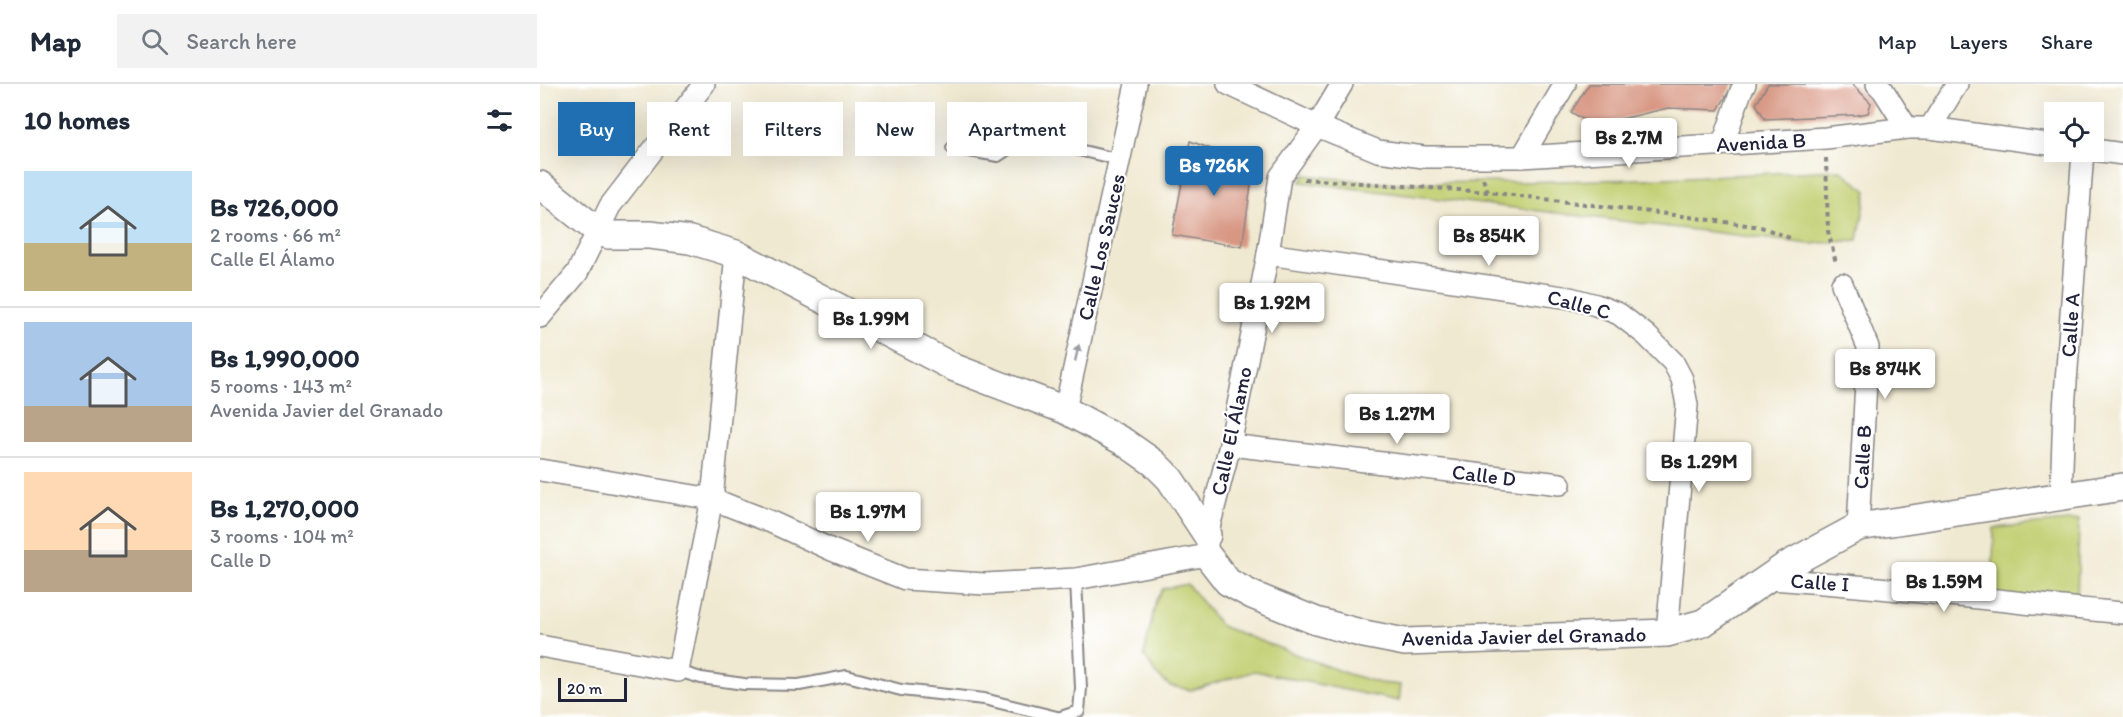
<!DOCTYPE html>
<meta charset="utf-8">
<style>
body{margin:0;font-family:Itim,sans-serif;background:#f2f2f3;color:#1f2937;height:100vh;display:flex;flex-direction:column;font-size:22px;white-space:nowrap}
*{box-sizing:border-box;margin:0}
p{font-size:20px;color:#747a83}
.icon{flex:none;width:33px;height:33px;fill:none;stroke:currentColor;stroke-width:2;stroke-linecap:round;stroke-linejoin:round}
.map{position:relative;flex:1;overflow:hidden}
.sheet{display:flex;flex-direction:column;background:#fff;width:540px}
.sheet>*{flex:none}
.hud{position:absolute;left:18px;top:18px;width:570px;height:54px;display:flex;gap:12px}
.buttons{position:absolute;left:1504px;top:18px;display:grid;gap:12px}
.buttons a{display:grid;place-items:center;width:60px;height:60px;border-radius:0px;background:#fff;box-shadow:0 6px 24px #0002;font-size:30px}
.scale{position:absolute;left:18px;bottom:15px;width:69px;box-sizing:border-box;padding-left:6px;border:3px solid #22223b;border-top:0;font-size:16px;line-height:21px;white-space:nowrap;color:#22223b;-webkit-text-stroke:4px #fff;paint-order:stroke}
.price{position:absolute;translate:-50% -51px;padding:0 14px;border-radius:6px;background:#fff;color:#222;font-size:20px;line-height:39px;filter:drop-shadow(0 2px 3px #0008)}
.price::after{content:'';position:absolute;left:50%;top:36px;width:18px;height:14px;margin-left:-9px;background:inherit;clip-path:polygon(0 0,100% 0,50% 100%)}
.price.current{background:#1f6fb2;color:#fff}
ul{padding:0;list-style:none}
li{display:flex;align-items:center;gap:18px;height:150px;padding:0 24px}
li+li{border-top:2px solid #e0e1e3}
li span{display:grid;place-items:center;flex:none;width:168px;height:120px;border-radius:0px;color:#555}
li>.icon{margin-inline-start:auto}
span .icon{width:72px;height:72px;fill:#fffc;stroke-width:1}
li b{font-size:26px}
h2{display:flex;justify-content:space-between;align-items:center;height:72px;padding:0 24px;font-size:26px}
.chip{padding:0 21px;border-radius:0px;background:#fff;box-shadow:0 6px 24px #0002;font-size:21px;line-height:54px}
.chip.current{background:#1f6fb2;color:#fff}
header{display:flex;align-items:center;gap:36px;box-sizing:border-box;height:84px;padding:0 30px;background:#fff;border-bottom:2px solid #e0e1e3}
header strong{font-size:28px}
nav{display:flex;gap:33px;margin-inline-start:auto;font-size:21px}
.search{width:420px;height:54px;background:#f2f2f3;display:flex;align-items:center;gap:15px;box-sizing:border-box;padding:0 21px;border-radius:0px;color:#747a83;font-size:22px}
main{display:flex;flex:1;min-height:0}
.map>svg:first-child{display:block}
.green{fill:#c1cf71;stroke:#727856;stroke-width:1.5}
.building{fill:#d89783}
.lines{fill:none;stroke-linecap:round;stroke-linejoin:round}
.service-casing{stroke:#898686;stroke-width:14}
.minor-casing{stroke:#898686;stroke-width:24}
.tertiary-casing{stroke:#898686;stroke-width:30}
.path{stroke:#898686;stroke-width:4;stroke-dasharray:4.5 4.5;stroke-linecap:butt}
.service{stroke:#fff;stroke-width:10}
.minor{stroke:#fff;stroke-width:21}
.tertiary{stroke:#fff;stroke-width:27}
.oneway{fill:#9c9ca7}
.labels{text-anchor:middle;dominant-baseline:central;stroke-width:4.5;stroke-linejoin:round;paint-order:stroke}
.street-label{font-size:21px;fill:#22223b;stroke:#fff}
</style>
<header>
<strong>Map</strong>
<div class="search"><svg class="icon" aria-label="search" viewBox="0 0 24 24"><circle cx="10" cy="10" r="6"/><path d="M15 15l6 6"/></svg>Search here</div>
<nav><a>Map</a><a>Layers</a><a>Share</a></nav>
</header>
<main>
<section class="sheet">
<h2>10 homes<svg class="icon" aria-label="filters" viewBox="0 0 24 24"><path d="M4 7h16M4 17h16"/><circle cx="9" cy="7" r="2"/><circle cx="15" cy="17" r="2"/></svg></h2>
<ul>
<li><span style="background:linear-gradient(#bfe0f5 60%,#c2b280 0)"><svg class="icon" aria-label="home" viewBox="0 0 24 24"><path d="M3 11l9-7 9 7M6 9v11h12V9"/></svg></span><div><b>Bs 726,000</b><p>2 rooms · 66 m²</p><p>Calle El Álamo</p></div></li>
<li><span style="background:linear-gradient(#a9c7e8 70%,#b9a48a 0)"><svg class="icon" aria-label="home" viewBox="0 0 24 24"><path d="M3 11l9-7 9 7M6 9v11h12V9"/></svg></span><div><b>Bs 1,990,000</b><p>5 rooms · 143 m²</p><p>Avenida Javier del Granado</p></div></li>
<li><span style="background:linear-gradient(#ffd9b3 65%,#b9a48a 0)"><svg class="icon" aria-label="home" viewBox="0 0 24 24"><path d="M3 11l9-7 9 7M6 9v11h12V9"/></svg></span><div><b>Bs 1,270,000</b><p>3 rooms · 104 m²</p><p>Calle D</p></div></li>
</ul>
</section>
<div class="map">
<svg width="1583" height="633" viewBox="0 0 1583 633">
<rect width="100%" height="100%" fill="#fff"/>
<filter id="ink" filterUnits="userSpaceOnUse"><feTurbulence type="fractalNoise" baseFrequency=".0167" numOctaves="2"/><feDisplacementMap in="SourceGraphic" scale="12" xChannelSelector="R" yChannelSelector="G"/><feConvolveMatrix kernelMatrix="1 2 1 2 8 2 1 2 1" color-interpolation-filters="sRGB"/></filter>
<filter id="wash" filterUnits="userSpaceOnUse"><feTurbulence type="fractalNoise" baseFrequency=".008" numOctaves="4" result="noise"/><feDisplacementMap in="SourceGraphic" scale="24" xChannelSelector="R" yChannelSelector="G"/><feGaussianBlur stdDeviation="1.35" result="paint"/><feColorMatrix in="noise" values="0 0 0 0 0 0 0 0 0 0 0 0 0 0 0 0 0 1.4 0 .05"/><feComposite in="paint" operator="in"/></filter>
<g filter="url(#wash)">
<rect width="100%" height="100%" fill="#f0e9d1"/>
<g class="green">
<path d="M 1301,86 L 1327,107 L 1318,156 L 1270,160 L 761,98 L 765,91 L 839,99 L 981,98 L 1103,95 Z"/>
<path d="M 1539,436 L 1537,520 L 1452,516 L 1454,444 Z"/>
<path d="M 647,500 L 681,542 L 808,590 L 840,599 L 861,601 L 859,617 L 715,587 L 651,606 L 630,602 L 616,590 L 604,571 L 616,516 L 623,505 Z"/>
</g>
<g id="blocks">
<g class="building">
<path d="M 1049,0 L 1193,0 L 1178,26 L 1128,24 L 1081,35 L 1057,44 L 1031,28 Z"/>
<path d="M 1228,0 L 1312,0 L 1331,19 L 1328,29 L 1317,31 L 1225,35 L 1216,20 Z"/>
<path d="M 650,57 L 714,81 L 702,163 L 632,151 Z"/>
</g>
</g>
</g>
<g filter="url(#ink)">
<use href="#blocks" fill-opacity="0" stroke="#898686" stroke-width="1.5"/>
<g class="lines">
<defs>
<g id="service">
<path d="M 416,37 L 581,76"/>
<path d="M 412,64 L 458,72 L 470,64 L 473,50"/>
<path d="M 138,587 L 161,594 L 204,600 L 259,601 L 307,592 L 361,606 L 444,615 L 517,633"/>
<path d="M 521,633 L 539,627 L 541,604 L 536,495"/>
</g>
<g id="minor">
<path d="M 688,0 L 777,42 L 838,67 L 884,73 L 982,73 L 1286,54 L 1367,44 L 1390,44 L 1515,61"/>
<path d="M 1337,0 L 1343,6 L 1367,44"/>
<path d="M 1390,44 L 1417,0"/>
<path d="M 1183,60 L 1201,7 L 1205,0"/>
<path d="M 1554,66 L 1583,70"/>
<path d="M 982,73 L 1025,0"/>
<path d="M 728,170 L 1030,214 L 1056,221 L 1079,230 L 1106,251 L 1133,278 L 1142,295 L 1147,321 L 1127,549"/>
<path d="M 1302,200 L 1328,263 L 1318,443"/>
<path d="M 0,233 L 37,189 L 70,122 L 164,0"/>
<path d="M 525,326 L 596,0"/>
<path d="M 690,361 L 1020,400"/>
<path d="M 0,386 L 172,415 L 231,438 L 292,466 L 365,495 L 445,500 L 536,495 L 667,471 L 667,451 L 690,361 L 728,170 L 740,93 L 777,42 L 802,0"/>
<path d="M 1521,414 L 1524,325 L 1543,68"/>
<path d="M 1228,495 C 1347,502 1464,518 1583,529"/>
<path d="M 0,562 L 138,587 L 172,415 L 196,170"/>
</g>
<g id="tertiary">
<path d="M 0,101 L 59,148 L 69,151 L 110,151 L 150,156 L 196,170 L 415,284 L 525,326 L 584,358 L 614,379 L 630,395 L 667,451"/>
<path d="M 667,471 L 688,498 L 712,511 L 776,537 L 824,550 L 865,558 L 1127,549 L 1163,539 L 1244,483 L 1318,443 L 1583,403"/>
</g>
</defs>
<use href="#service" class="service-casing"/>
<use href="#minor" class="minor-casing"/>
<use href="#tertiary" class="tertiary-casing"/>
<g class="path">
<path d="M 1286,74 L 1288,147 L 1296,179"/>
<path d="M 764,95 L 948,108 L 1142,132 L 1221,143 L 1250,154"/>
<path d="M 943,95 L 948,108"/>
</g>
<use href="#service" class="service"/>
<use href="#minor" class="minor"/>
<use href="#tertiary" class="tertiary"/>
</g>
<defs><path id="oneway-solid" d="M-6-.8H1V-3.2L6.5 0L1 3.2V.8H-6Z" transform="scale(1.5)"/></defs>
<use class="oneway" href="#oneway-solid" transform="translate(537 269) rotate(-77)"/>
</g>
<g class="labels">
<g class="street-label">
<text transform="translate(1221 58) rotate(-3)">Avenida B</text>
<text transform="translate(561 163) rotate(-77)">Calle Los Sauces</text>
<text transform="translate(1039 220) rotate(15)">Calle C</text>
<text transform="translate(1530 241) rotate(-86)">Calle A</text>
<text transform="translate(691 347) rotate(-78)">Calle El Álamo</text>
<text transform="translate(1322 373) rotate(-87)">Calle B</text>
<text transform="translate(944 391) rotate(7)">Calle D</text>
<text transform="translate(1280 498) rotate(4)">Calle I</text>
<text transform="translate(984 552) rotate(-1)">Avenida Javier del Granado</text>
</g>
</g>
</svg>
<div class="buttons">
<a><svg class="icon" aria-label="locate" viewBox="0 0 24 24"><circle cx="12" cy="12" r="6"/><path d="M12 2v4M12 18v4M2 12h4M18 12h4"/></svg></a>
</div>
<div class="scale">20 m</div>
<b class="price" style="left:1089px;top:85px">Bs 2.7M</b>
<b class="price current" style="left:674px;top:113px">Bs 726K</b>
<b class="price" style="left:949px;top:183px">Bs 854K</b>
<b class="price" style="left:732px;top:250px">Bs 1.92M</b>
<b class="price" style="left:331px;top:266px">Bs 1.99M</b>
<b class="price" style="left:1345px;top:316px">Bs 874K</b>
<b class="price" style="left:857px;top:361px">Bs 1.27M</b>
<b class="price" style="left:1159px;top:409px">Bs 1.29M</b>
<b class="price" style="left:328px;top:459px">Bs 1.97M</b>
<b class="price" style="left:1404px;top:529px">Bs 1.59M</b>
<div class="hud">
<a class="chip current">Buy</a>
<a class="chip">Rent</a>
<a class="chip">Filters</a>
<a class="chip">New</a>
<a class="chip">Apartment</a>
</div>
</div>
</main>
